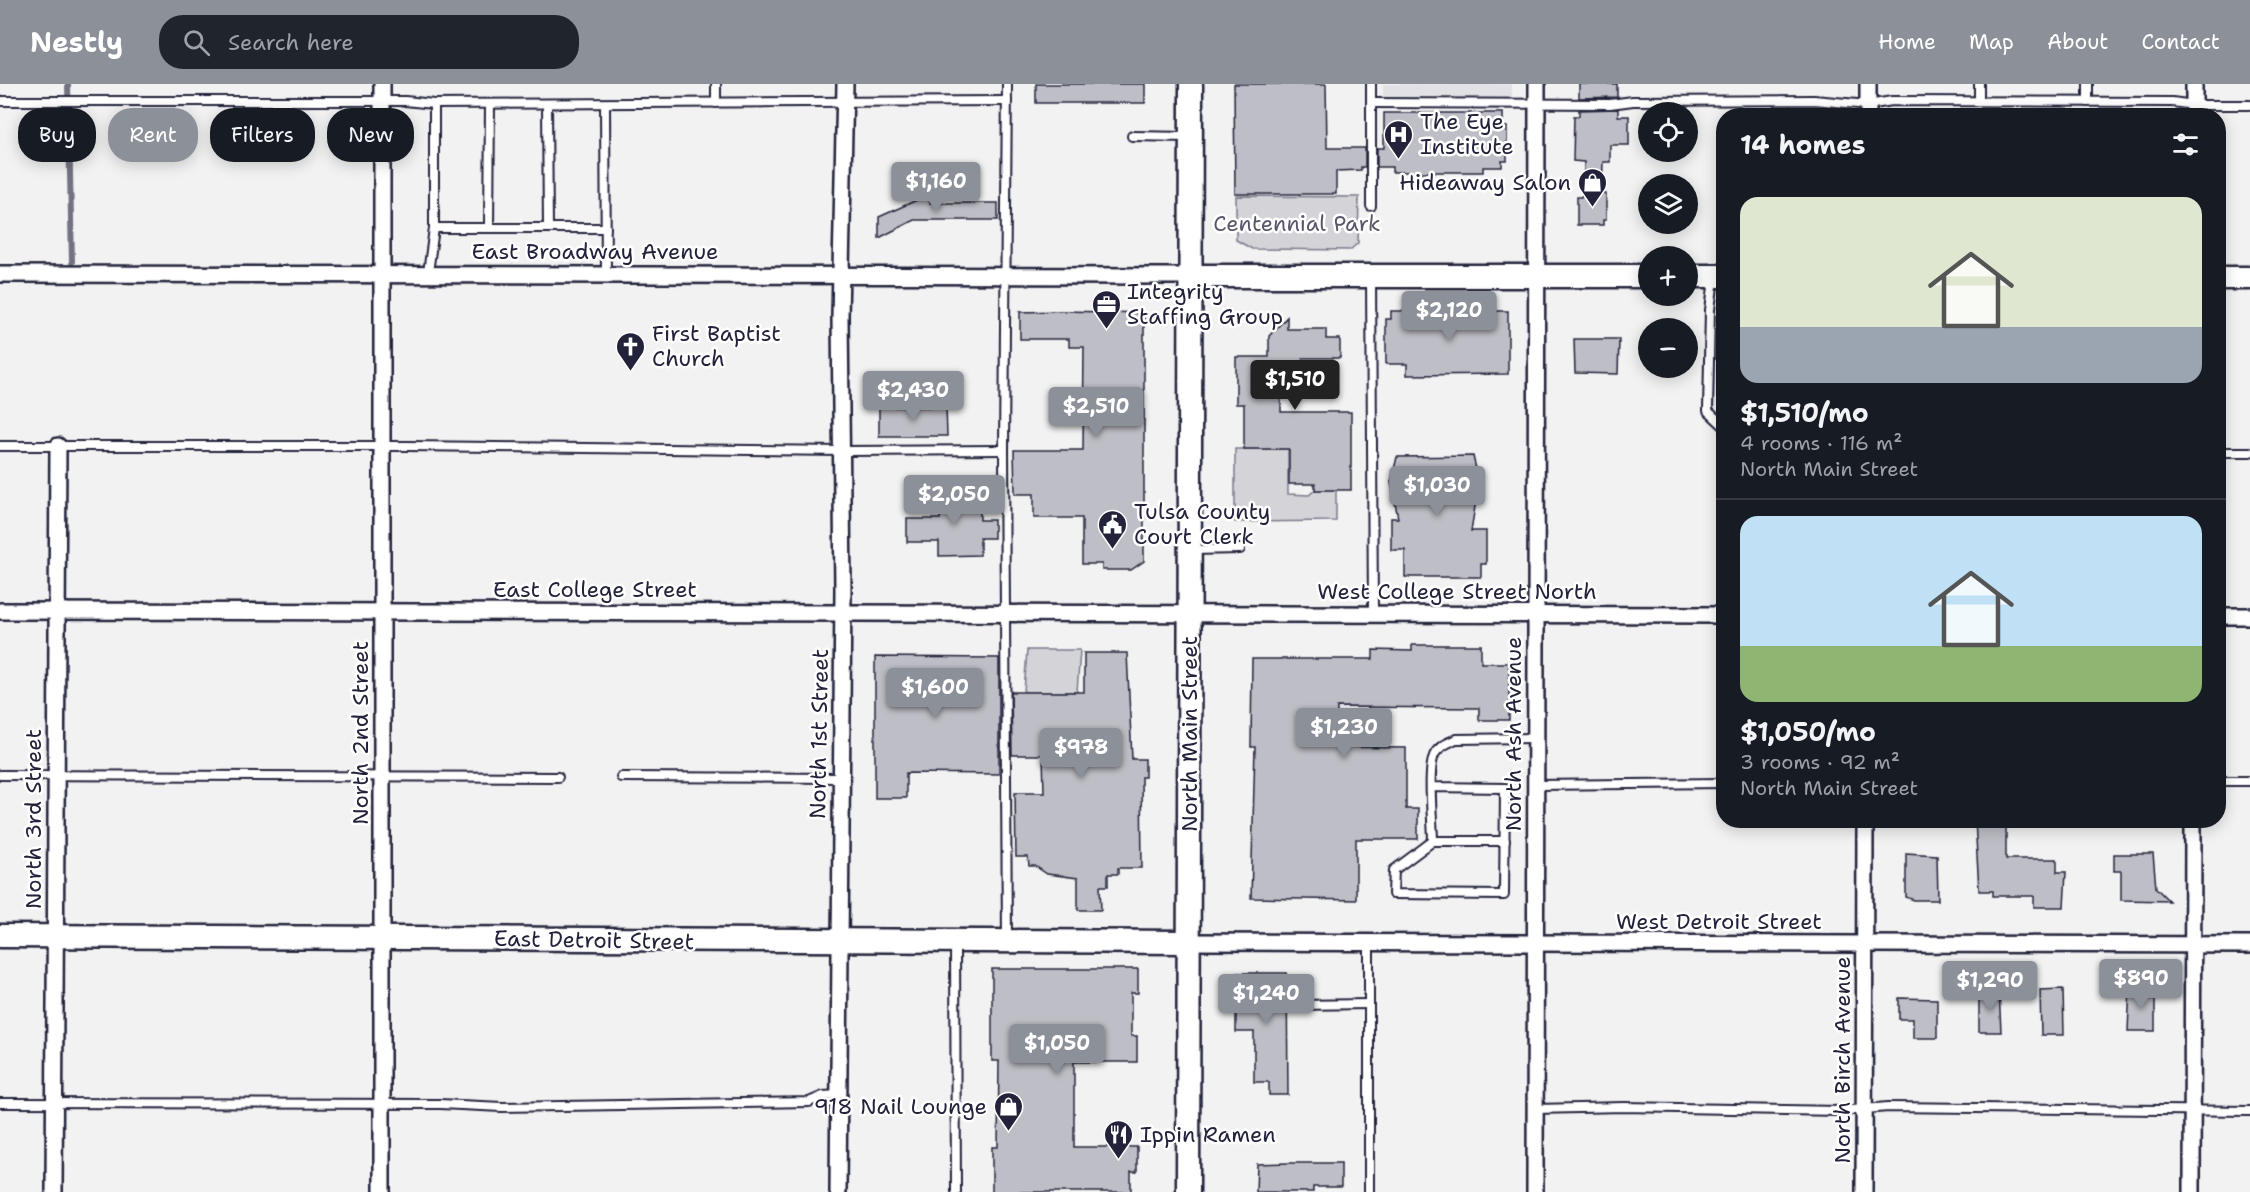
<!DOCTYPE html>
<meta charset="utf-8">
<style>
body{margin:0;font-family:"Shantell Sans",sans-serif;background:#20242c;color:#f1f3f6;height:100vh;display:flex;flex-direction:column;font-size:22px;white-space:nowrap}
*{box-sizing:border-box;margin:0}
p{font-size:20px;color:#9ea1a6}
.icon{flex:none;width:33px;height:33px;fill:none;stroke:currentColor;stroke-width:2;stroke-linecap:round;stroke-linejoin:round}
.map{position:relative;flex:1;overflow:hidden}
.side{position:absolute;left:1716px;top:24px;width:510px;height:720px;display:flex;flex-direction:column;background:#171b24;border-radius:24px;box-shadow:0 3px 15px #0003}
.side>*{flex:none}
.banner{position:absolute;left:18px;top:24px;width:570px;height:54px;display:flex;gap:12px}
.fabs{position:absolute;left:1638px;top:18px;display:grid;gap:12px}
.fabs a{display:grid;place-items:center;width:60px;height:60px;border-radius:50%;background:#171b24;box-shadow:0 3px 15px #0003;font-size:30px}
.price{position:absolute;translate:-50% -51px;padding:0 14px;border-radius:6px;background:#8c9099;color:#fff;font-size:20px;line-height:39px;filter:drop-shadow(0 2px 3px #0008)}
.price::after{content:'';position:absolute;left:50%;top:36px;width:18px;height:14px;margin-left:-9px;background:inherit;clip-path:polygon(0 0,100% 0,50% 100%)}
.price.active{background:#222;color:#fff}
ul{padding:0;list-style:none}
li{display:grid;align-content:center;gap:12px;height:318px;padding:0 24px}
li+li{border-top:2px solid #363941}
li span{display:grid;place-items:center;height:186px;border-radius:18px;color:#555}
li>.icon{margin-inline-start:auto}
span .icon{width:108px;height:108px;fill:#fffc;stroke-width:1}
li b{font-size:26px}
h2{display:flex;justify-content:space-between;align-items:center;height:72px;padding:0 24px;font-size:26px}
.pill{padding:0 21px;border-radius:24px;background:#171b24;box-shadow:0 3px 15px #0003;font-size:21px;line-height:54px}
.pill.active{background:#8c9099;color:#fff}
header{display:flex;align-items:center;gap:36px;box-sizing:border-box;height:84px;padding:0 30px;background:#8c9099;color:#fff}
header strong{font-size:28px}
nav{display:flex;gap:33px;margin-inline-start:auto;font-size:21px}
.search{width:420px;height:54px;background:#20242c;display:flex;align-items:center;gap:15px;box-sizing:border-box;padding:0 21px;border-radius:24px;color:#9ea1a6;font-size:22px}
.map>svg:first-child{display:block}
.built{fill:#e2e2e6}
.green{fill:#d3d3d8;stroke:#7a7a8a;stroke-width:1.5}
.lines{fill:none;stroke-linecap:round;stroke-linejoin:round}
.stream{stroke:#727282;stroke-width:6}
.building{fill:#bebec6;stroke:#22223b;stroke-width:1.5}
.lane-casing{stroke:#22223b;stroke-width:12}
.street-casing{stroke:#22223b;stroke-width:20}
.secondary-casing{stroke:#22223b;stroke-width:27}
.lane{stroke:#fff;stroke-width:8}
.street{stroke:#fff;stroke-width:15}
.secondary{stroke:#fff;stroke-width:22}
.labels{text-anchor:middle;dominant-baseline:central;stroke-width:5;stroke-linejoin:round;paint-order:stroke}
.poi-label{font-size:22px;fill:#22223b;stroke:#fff;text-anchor:start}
.park-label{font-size:22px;fill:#57576a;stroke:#fff}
.street-label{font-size:22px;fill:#22223b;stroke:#fff}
</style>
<header>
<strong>Nestly</strong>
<div class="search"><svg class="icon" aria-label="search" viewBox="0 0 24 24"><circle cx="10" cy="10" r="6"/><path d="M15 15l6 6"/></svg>Search here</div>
<nav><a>Home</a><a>Map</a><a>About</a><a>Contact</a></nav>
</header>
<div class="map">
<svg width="2250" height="1108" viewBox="0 0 2250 1108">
<rect width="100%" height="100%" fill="#f2f2f3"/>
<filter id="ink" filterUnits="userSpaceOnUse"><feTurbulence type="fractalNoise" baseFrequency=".0167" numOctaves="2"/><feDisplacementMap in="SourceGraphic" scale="12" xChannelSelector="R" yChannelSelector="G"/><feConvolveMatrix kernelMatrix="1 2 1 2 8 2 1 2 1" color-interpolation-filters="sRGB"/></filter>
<g filter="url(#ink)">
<path class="built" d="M 1383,0 L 1512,0 L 1512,15 L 1383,16 Z"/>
<g class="green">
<path d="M 1236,112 L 1359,113 L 1358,159 L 1350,166 L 1252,165 L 1236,156 Z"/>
<path d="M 1235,365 L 1288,365 L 1288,410 L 1309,411 L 1315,406 L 1336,406 L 1336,437 L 1235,438 Z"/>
<path d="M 1027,566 L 1080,566 L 1077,608 L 1024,608 Z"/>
</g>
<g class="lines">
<path class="stream" d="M 68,0 L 72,178"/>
</g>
<g class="building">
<rect x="1036" y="0" width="109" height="19"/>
<path d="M 1234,0 L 1326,0 L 1327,64 L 1365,64 L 1365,83 L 1361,83 L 1361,86 L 1336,87 L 1336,110 L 1235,110 Z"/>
<path d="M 1579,0 L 1617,0 L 1617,13 L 1579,14 Z"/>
<path d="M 1618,25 L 1618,32 L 1629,32 L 1629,61 L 1610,61 L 1610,78 L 1603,78 L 1602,109 L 1606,110 L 1606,136 L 1603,136 L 1603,141 L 1577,141 L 1577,113 L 1581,113 L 1583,109 L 1584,78 L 1573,77 L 1574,32 L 1579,32 L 1579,26 Z"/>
<path d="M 1384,29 L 1503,29 L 1503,43 L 1507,43 L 1507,77 L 1502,77 L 1502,83 L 1483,83 L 1483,88 L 1392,88 L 1392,83 L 1377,83 L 1377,64 L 1384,64 Z"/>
<path d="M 930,110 L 930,119 L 998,119 L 998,136 L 914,136 L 879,154 L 879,133 Z"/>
<path d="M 1064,227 L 1144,229 L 1144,477 L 1131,486 L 1102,486 L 1102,480 L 1082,480 L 1082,434 L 1034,434 L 1034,410 L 1015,410 L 1014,366 L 1083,366 L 1084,263 L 1069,263 L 1069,255 L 1020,255 L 1020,228 Z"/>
<path d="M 1391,227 L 1508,227 L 1508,290 L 1407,291 L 1407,280 L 1386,280 L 1386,235 L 1391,235 Z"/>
<path d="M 1287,233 L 1287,245 L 1326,245 L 1326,255 L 1340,255 L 1340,274 L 1303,274 L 1303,296 L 1281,296 L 1281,328 L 1351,328 L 1351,406 L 1315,406 L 1315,400 L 1289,400 L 1289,365 L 1244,365 L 1244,320 L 1236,320 L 1236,273 L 1269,273 L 1269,252 Z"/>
<path d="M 1574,255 L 1619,255 L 1618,290 L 1575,289 Z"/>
<path d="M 879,323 L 946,323 L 947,352 L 879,352 Z"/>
<path d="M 1473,372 L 1479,398 L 1471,447 L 1486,447 L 1486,480 L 1481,480 L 1481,493 L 1405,493 L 1405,466 L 1391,466 L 1391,434 L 1398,434 L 1391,398 L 1397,373 Z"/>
<path d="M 940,408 L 980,408 L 980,436 L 994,436 L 994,454 L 980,454 L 980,471 L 939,472 L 939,458 L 907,458 L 907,435 L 940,435 Z"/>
<path d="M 1412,561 L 1481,561 L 1481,579 L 1509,579 L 1509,636 L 1479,636 L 1479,624 L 1337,623 L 1336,663 L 1406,664 L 1406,725 L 1418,725 L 1418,755 L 1356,755 L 1356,816 L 1251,814 L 1255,663 L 1251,663 L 1252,575 L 1373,575 L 1373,566 L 1412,567 Z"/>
<path d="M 1084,569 L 1127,569 L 1132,675 L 1145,675 L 1145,693 L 1141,693 L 1142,784 L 1118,784 L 1118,790 L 1108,790 L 1108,802 L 1100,802 L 1101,826 L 1078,826 L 1078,794 L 1047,790 L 1035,782 L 1029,782 L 1028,773 L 1016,773 L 1015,708 L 1044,708 L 1043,671 L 1012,671 L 1011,608 L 1084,608 Z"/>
<path d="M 875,573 L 999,574 L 999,690 L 906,689 L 906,714 L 875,714 Z"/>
<path d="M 1975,736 L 2006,736 L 2006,775 L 2057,775 L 2057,788 L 2066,788 L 2064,823 L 2034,823 L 2034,812 L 1993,812 L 1993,807 L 1979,807 Z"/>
<path d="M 1906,769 L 1937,771 L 1938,816 L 1914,816 L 1906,813 Z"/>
<path d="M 2114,770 L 2153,770 L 2156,804 L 2169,817 L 2121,816 L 2121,787 L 2114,787 Z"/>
<path d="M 992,885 L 1138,885 L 1138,909 L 1131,909 L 1131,952 L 1137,952 L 1137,978 L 1074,978 L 1074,1063 L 1137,1063 L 1137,1088 L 1131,1088 L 1131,1108 L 992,1108 L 992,1063 L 998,1063 L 999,977 L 992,977 Z"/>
<path d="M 1236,889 L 1287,889 L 1288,1011 L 1269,1011 L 1269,998 L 1254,998 L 1254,948 L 1236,948 Z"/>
<path d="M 2130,902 L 2150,902 L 2150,915 L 2155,915 L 2155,947 L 2128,947 Z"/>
<path d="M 2063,905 L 2064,951 L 2041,951 L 2040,906 Z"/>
<path d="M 1979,907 L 1999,907 L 2001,948 L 1979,948 Z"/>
<path d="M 1899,914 L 1937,915 L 1937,954 L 1913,954 L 1913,935 L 1899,935 Z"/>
<path d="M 1289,1079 L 1341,1079 L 1341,1103 L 1313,1103 L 1313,1108 L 1256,1108 L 1257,1080 Z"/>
</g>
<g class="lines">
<defs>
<g id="lane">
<path d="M 716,0 L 716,19"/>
<path d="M 1007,0 L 1004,366 L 1007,856"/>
<path d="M 1979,0 L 1979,17"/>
<path d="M 2088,0 L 2088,18"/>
<path d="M 0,17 L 405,17 L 434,20 L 1007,17"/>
<path d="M 1371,19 L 1610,20 L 1633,17 L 1814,16 L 1868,21 L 1892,17 L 2172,18 L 2194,21 L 2250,21"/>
<path d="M 547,20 L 548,144"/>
<path d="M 605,20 L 606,190"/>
<path d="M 1132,52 L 1188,53"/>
<path d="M 1371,122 L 1371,0"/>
<path d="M 434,144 L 606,144"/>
<path d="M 489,144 L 490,20"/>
<path d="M 428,189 L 434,144 L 434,20"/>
<path d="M 1371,193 L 1373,529"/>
<path d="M 1714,195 L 1710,226 L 1708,327 L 1724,342"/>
<path d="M 0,362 L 407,362 L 843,367 L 1004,366"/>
<path d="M 2218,368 L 2250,368"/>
<path d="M 1191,466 L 1240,465"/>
<path d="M 0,691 L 558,693"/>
<path d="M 621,693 L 842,694"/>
<path d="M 2218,697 L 2250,697"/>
<path d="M 1535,701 L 1724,699"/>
<path d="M 1432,703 L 1505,704 L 1504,811 L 1393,810 L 1394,786 L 1433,757 C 1433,739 1426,680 1436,668 C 1441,661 1448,659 1456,655 L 1536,654"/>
<path d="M 1433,757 L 1505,757"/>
<path d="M 1369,858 L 1369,1108"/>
<path d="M 955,860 L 956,1108"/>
<path d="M 1298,921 L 1369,920"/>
<path d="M 0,1019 L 440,1020 L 502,1023 L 809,1018 L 823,1012 L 838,1011"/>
<path d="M 1535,1025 L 1624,1023 L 1841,1027 L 1888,1023 L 2250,1027"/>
</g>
<g id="street">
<path d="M 1868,32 L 1868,0"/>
<path d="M 2194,32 L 2194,0"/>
<path d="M 0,190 L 1189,192"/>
<path d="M 0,527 L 1724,531"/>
<path d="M 2218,532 L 2250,532"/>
<path d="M 1188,858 L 2250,861"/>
<path d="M 54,1108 L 58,362"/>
<path d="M 382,1108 L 382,0"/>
<path d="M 838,1108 L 843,504 L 840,233 L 845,0"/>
<path d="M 1535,1108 L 1537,0"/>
<path d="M 1864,1108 L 1865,736"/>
<path d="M 2192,1108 L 2193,736"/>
</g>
<g id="secondary">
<path d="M 1189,192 L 1648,192"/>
<path d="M 1688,192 L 1724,192"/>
<path d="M 2218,194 L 2250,194"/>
<path d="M 0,852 L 1188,858"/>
<path d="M 1188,1108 L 1191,0"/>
</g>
</defs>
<use href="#lane" class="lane-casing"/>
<use href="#street" class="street-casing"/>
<use href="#secondary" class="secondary-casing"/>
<use href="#lane" class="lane"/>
<use href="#street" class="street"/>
<use href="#secondary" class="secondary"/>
</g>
</g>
<defs>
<symbol id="hospital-pin" viewBox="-11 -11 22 30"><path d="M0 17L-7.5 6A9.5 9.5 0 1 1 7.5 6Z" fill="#22223b" stroke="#fff"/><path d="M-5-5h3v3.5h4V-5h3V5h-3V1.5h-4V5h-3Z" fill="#fff"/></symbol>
<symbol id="shop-pin" viewBox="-11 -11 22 30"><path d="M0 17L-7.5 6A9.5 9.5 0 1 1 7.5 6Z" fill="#22223b" stroke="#fff"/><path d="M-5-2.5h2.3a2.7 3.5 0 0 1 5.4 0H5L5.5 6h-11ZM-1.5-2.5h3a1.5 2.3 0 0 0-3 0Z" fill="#fff"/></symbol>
<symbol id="office-pin" viewBox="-11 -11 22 30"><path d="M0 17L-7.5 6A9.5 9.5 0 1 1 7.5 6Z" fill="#22223b" stroke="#fff"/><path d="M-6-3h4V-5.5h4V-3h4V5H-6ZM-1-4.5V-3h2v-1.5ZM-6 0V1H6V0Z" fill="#fff"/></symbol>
<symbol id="church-pin" viewBox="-11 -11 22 30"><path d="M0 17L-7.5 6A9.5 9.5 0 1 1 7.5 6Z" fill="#22223b" stroke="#fff"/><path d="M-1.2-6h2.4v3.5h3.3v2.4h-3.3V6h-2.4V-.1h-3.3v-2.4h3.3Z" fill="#fff"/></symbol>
<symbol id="civic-pin" viewBox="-11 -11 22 30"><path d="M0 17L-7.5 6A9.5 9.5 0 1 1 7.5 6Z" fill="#22223b" stroke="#fff"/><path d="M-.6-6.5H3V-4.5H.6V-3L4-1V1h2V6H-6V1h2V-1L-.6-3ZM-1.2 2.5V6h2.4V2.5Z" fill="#fff"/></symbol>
<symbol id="restaurant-pin" viewBox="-11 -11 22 30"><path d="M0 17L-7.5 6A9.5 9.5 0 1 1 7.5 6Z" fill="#22223b" stroke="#fff"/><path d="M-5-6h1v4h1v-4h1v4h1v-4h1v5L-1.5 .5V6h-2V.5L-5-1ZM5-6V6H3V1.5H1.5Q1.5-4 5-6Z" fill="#fff"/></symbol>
</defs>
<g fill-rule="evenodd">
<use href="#hospital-pin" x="1382" y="34" width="33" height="45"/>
<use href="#shop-pin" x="1576" y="82" width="33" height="45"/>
<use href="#office-pin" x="1090" y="204" width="33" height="45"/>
<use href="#church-pin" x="614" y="246" width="33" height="45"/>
<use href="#civic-pin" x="1096" y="424" width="33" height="45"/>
<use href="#shop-pin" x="992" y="1006" width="33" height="45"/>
<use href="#restaurant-pin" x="1102" y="1034" width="33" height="45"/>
</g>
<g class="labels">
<g class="poi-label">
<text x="1420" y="37">The Eye<tspan x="1420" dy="25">Institute</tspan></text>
<text x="1571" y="98" text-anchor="end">Hideaway Salon</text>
<text x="1127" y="207">Integrity<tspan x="1127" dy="25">Staffing Group</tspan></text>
<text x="652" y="249">First Baptist<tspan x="652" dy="25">Church</tspan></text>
<text x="1134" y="427">Tulsa County<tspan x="1134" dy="25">Court Clerk</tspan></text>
<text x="987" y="1022" text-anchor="end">918 Nail Lounge</text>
<text x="1140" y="1050">Ippin Ramen</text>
</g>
<g class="park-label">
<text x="1297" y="139">Centennial Park</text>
</g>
<g class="street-label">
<text x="595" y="167">East Broadway Avenue</text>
<text x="595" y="505">East College Street</text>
<text x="1457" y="507">West College Street North</text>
<text transform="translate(360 649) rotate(-90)">North 2nd Street</text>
<text transform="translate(819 650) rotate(-89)">North 1st Street</text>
<text transform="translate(1189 650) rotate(-90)">North Main Street</text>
<text transform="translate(1513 650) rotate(-90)">North Ash Avenue</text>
<text transform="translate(33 735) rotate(-90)">North 3rd Street</text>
<text x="1719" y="837">West Detroit Street</text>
<text transform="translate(594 856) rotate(1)">East Detroit Street</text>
<text transform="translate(1842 976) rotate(-90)">North Birch Avenue</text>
</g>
</g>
</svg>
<div class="fabs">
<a><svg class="icon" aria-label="locate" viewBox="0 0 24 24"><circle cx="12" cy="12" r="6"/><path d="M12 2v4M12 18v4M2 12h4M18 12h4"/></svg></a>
<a><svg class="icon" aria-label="layers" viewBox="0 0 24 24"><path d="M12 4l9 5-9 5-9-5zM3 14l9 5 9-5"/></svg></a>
<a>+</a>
<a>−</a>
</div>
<b class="price" style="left:936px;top:129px">$1,160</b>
<b class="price" style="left:1449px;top:258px">$2,120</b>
<b class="price active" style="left:1295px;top:327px">$1,510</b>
<b class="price" style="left:913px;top:338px">$2,430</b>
<b class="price" style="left:1096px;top:354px">$2,510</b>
<b class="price" style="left:1437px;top:433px">$1,030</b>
<b class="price" style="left:954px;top:442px">$2,050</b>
<b class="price" style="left:935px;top:635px">$1,600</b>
<b class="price" style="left:1344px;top:675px">$1,230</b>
<b class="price" style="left:1081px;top:695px">$978</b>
<b class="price" style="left:2141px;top:926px">$890</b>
<b class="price" style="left:1990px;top:928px">$1,290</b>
<b class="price" style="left:1266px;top:941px">$1,240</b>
<b class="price" style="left:1057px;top:991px">$1,050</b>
<div class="banner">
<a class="pill">Buy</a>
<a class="pill active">Rent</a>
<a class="pill">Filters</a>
<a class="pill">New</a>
</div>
<section class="side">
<h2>14 homes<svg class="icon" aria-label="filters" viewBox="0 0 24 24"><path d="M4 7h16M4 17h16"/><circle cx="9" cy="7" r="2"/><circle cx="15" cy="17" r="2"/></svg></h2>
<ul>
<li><span style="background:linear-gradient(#dfe7d0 70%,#9aa5b1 0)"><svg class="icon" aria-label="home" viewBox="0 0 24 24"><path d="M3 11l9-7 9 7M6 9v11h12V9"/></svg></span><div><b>$1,510/mo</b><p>4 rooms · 116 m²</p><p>North Main Street</p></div></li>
<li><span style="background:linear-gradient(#bfe0f5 70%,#8fb573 0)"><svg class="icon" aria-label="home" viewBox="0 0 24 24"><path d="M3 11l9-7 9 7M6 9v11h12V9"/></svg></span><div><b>$1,050/mo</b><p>3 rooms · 92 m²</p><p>North Main Street</p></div></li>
</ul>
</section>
</div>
